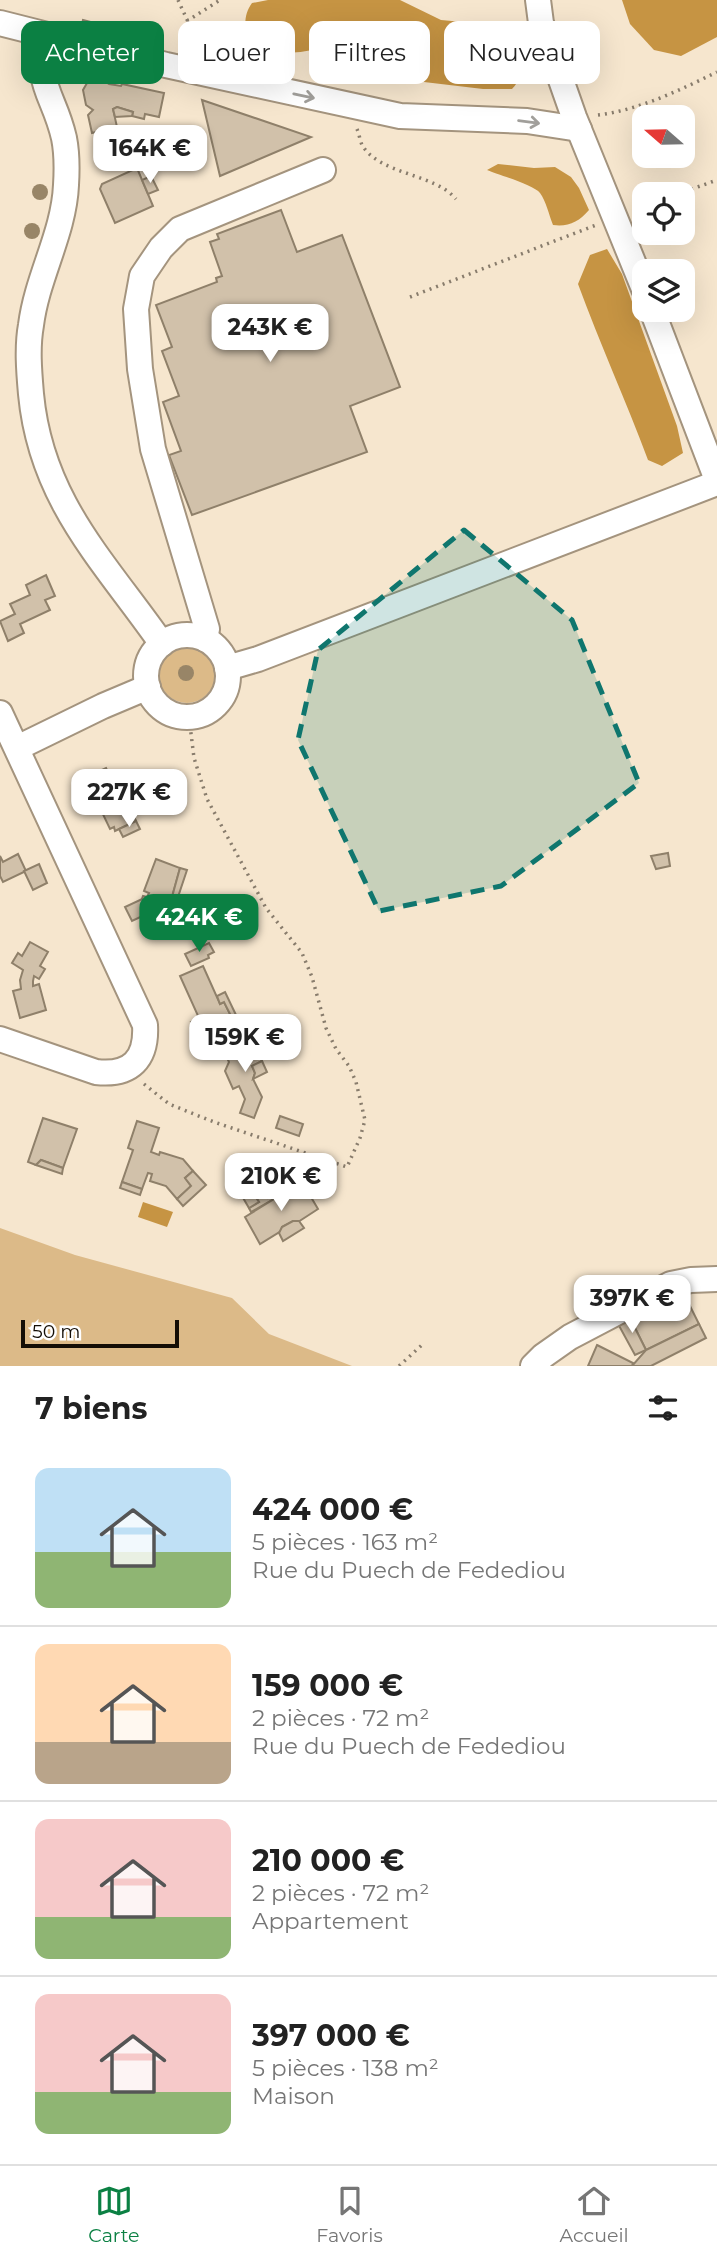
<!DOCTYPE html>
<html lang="fr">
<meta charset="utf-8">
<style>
body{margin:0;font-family:Montserrat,sans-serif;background:#f6f6f6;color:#222;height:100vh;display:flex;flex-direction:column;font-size:26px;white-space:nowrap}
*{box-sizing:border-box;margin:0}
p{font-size:23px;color:#767676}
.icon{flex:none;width:38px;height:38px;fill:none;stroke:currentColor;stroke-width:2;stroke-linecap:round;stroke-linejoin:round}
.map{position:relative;height:1366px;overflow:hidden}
.panel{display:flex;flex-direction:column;background:#fff;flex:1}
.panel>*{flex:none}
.guide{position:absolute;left:21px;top:21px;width:676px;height:63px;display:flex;gap:14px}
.needle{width:46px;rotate:290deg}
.tools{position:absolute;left:632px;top:105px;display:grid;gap:14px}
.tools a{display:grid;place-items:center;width:63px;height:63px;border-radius:14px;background:#fff;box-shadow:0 7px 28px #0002;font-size:35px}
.scale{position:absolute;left:21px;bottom:18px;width:158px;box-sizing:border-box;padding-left:7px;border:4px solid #140e06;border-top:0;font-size:19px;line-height:24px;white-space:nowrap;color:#140e06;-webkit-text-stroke:5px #fff;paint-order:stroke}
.price{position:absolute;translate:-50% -60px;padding:0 16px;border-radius:14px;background:#fff;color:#222;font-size:23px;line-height:46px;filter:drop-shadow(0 2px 4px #0008)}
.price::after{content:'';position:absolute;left:50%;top:42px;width:21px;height:16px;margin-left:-10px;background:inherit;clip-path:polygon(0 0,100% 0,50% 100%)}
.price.on{background:#0b8043;color:#fff}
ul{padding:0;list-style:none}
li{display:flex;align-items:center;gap:21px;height:175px;padding:0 35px}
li+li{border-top:2px solid #e0e0e0}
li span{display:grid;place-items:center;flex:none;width:196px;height:140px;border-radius:14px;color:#555}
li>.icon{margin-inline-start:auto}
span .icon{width:84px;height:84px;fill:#fffc;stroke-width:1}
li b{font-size:30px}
h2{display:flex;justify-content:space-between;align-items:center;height:84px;padding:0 35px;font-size:30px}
.chip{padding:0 24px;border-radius:14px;background:#fff;box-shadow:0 7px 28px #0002;font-size:24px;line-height:63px}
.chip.on{background:#0b8043;color:#fff}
.dock{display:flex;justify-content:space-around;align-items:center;height:98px;border-top:2px solid #e0e0e0;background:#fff;font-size:19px;color:#767676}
.dock a{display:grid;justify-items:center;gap:4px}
.dock .on{color:#0b8043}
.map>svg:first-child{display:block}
.green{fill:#dcba88}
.water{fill:#c69443}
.building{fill:#d1c1aa;stroke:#8f806a;stroke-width:2}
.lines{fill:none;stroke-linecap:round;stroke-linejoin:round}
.minor-casing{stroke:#a4947e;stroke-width:28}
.path{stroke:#887c6c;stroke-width:3.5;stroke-dasharray:2 5;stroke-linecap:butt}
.minor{stroke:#fff;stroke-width:24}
.tree{fill:#988567}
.oneway{stroke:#a19f9b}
.marked{fill:#0f766e;fill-opacity:0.2;stroke:#0f766e;stroke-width:5;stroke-dasharray:14 9;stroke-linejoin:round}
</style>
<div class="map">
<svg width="717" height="1366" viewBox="0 0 717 1366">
<rect width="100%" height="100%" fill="#f6e6ce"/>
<g class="green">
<circle cx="187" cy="675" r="28"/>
<path d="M 0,1228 L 75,1255 L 232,1298 L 269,1334 L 352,1366 L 0,1366 Z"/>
</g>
<g class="water">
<path d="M 268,0 L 400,0 L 441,20 L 496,25 L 515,37 C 521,56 528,73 512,89 L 483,89 L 424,82 C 406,72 400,42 378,39 C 368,37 355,41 345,43 C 313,50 281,60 250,45 C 245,30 242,17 252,3 Z"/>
<path d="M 622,0 L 717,0 L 717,37 L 681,56 L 654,50 L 630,24 Z"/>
<path d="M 498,164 L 534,168 L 555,167 L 571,177 L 579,188 L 589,210 C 579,222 568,227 553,225 C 549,215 546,201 540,193 C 534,185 499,175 487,170 Z"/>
<path d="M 607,249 L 622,274 L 677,426 L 683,453 L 662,466 L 648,460 C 626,401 600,344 578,284 L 590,255 Z"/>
<path d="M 143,1202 L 173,1212 L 167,1227 L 138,1217 Z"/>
</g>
<g class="building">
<path d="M 83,20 L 102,25 L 100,32 L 81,28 Z"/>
<path d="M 102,79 L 109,84 L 121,86 L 122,84 L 164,93 L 159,117 L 145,114 L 144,119 L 132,116 L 133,112 L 117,107 L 113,109 L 117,127 L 92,133 L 88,115 L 93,110 L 86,105 L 83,90 L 87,83 Z"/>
<path d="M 202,100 L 311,137 L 220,176 Z"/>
<path d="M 117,107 L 133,112 L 132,116 L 115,117 L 113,109 Z"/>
<path d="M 137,168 L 153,206 L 115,223 L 100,189 L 102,184 Z"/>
<path d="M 151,176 L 158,190 L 148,194 L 142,180 Z"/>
<path d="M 281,210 L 297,252 L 342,235 L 400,387 L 350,406 L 367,452 L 192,515 L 169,455 L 181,451 L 163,402 L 179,396 L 162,351 L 172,347 L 156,305 L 217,282 L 216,278 L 222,276 L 210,242 L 219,239 L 217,234 Z"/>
<path d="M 46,575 L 55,596 L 45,600 L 50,610 L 20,624 L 24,633 L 8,641 L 0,621 L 15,614 L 10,604 L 30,595 L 26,585 Z"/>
<path d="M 106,768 L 113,784 L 133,774 L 140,791 L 132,795 L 140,811 L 133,814 L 136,821 L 115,831 L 114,827 L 110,829 L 100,808 L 105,806 L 98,791 L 88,796 L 80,780 Z"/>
<path d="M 145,788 L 153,805 L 140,811 L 132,795 Z"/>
<path d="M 136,821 L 140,829 L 123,837 L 119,829 Z"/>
<path d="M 668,853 L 670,866 L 656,869 L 651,856 Z"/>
<path d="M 18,854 L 26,871 L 3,882 L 0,876 L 0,856 L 3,862 Z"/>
<path d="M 156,859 L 180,868 L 172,897 L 178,908 L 172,910 L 176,918 L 156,928 L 142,899 L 143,896 L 147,897 L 149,893 L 144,891 Z"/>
<path d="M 39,864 L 47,883 L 33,890 L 24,871 Z"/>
<path d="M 180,868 L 187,870 L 178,897 L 186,914 L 176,918 L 172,910 L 178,908 L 172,897 Z"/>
<path d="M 142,899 L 149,913 L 132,921 L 125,907 Z"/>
<path d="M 30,942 L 48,952 L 40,966 L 45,969 L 39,979 L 34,976 L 33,981 L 33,986 L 39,984 L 46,1010 L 20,1018 L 13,991 L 21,989 L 20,980 L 23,970 L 12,963 L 18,953 L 22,956 Z"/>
<path d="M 209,943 L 214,952 L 208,955 L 209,958 L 191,966 L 185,954 Z"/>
<path d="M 203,966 L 220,1004 L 224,1002 L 232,1018 L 197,1034 L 191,1022 L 199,1018 L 180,976 Z"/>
<path d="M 225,992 L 236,1015 L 232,1018 L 224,1002 L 220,1004 L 217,996 Z"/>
<path d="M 251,1038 L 262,1061 L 252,1066 L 255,1073 L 253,1079 L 262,1097 L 254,1118 L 240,1113 L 245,1099 L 239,1086 L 233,1089 L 225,1071 L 229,1062 L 224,1051 Z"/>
<path d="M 262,1061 L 267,1072 L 253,1079 L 255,1073 L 252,1066 Z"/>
<path d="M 280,1116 L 303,1124 L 299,1136 L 276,1128 Z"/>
<path d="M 43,1118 L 77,1129 L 63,1168 L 41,1160 L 36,1165 L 28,1162 Z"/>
<path d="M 137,1121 L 159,1128 L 151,1152 L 159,1155 L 160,1152 L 183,1159 L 193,1171 L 185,1178 L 191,1186 L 177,1199 L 166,1186 L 150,1181 L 152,1174 L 148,1173 L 142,1189 L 122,1182 L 133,1150 L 128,1148 Z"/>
<path d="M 41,1160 L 63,1168 L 62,1174 L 36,1165 Z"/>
<path d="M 193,1171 L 206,1185 L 183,1206 L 177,1199 L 191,1186 L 185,1178 Z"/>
<path d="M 257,1180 L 268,1198 L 285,1188 L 288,1197 L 282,1201 L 279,1196 L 251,1212 L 249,1208 L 259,1202 L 248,1186 Z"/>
<path d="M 122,1182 L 142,1189 L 140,1195 L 120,1188 Z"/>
<path d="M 302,1182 L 318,1209 L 298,1222 L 293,1221 L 282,1227 L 281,1231 L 260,1244 L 245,1217 L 279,1196 L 282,1201 L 288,1197 L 286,1192 Z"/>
<path d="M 248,1186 L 259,1202 L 249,1208 L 239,1191 Z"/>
<path d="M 293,1221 L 299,1221 L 304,1228 L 283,1241 L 279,1233 L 282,1227 Z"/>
<path d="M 682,1290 L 699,1324 L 646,1350 L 629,1316 Z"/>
<path d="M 629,1316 L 646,1350 L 635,1355 L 617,1322 Z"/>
<path d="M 699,1324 L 706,1338 L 651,1366 L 632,1366 L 646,1350 Z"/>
<path d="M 597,1345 L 633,1363 L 632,1366 L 588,1366 Z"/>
</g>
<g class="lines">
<defs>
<g id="minor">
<path d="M 538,0 L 541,23 L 574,117 L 644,289"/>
<path d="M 0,23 L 166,65 L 400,116 L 527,121 L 579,129"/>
<path d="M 46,36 C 34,85 54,94 64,138 C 67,153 67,169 66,185 C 64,233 37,277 31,325 C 27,347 29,371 31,394 C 41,501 104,561 162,644"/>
<path d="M 652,310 L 717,480"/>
<circle cx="187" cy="676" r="41"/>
<path d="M 205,639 L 207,629 L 153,449 L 140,369 L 136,309 L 142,276 L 161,248 L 180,229 L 323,170"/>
<path d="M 227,668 L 258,659 L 717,483"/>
<path d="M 0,713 L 145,1025 C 147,1059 131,1076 96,1072 L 0,1039"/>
<path d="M 17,748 L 103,706 L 148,687"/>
<path d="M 533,1366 L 543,1356 L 570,1337 L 671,1284 L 691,1280 L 717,1279"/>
</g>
</defs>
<use href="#minor" class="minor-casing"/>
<g class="path">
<path d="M 178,0 L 201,50"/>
<path d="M 187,21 L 220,0"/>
<path d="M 598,115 C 639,110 680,90 717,72"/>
<path d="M 357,129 C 359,134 360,140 362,145 C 380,175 434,173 456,199"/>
<path d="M 678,194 L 717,180"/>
<path d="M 410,297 L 596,225"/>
<path d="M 144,1084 L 169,1104 L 214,1122 L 347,1167 L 360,1138 L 365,1120 L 356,1082 L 349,1066 L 336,1049 L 326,1028 L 312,977 L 302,953 L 266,908 L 207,799 L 194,758 L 189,717"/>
<path d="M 399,1366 L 423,1344"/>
</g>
<use href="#minor" class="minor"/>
</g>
<g class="tree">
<circle cx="40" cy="192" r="8"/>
<circle cx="32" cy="231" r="8"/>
<circle cx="186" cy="673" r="8"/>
</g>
<defs><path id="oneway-shaft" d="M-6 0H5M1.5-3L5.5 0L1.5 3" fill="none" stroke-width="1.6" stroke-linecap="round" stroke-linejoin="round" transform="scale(1.75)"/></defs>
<g class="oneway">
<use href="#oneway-shaft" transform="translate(304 96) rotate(12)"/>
<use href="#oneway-shaft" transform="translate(529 122) rotate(7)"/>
</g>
<path class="marked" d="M 464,530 L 572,620 L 639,783 L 501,886 L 379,911 L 298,740 L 318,650 Z"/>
</svg>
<div class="tools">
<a><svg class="needle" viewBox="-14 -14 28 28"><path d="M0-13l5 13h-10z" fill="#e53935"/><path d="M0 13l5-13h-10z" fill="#767676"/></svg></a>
<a><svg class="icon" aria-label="locate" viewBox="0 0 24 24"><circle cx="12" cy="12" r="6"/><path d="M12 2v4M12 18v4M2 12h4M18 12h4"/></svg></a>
<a><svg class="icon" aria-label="layers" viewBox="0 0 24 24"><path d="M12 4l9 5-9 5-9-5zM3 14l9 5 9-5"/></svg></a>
</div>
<div class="scale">50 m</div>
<b class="price" style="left:150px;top:185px">164K €</b>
<b class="price" style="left:270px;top:364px">243K €</b>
<b class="price" style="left:129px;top:829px">227K €</b>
<b class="price on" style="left:199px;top:954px">424K €</b>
<b class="price" style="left:245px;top:1074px">159K €</b>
<b class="price" style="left:281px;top:1213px">210K €</b>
<b class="price" style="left:632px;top:1335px">397K €</b>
<div class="guide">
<a class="chip on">Acheter</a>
<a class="chip">Louer</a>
<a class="chip">Filtres</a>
<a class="chip">Nouveau</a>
</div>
</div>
<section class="panel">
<h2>7 biens<svg class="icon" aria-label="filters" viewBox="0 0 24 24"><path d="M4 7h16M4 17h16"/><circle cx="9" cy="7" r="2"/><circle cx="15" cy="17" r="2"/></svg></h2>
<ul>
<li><span style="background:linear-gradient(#bfe0f5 60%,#8fb573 0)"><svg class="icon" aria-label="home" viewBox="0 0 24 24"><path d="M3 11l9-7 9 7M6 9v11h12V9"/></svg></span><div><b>424 000 €</b><p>5 pièces · 163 m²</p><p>Rue du Puech de Fedediou</p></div></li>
<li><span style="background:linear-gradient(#ffd9b3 70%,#b9a48a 0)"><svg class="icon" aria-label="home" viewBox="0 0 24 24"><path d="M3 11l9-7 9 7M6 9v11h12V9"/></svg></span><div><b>159 000 €</b><p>2 pièces · 72 m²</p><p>Rue du Puech de Fedediou</p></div></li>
<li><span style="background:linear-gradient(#f6c9c9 70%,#8fb573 0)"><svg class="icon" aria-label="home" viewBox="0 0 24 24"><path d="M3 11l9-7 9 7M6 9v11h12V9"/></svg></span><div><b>210 000 €</b><p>2 pièces · 72 m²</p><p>Appartement</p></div></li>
<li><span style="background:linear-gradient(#f6c9c9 70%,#8fb573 0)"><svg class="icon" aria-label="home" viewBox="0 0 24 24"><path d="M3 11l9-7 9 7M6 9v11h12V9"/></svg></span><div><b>397 000 €</b><p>5 pièces · 138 m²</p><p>Maison</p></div></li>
</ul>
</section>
<nav class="dock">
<a class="on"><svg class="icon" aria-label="map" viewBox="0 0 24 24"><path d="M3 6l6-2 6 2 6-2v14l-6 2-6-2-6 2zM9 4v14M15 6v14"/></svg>Carte</a>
<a><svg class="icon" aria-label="saved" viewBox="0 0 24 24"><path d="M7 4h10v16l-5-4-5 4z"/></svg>Favoris</a>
<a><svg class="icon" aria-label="home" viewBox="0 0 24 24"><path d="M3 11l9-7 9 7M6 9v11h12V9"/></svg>Accueil</a>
</nav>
